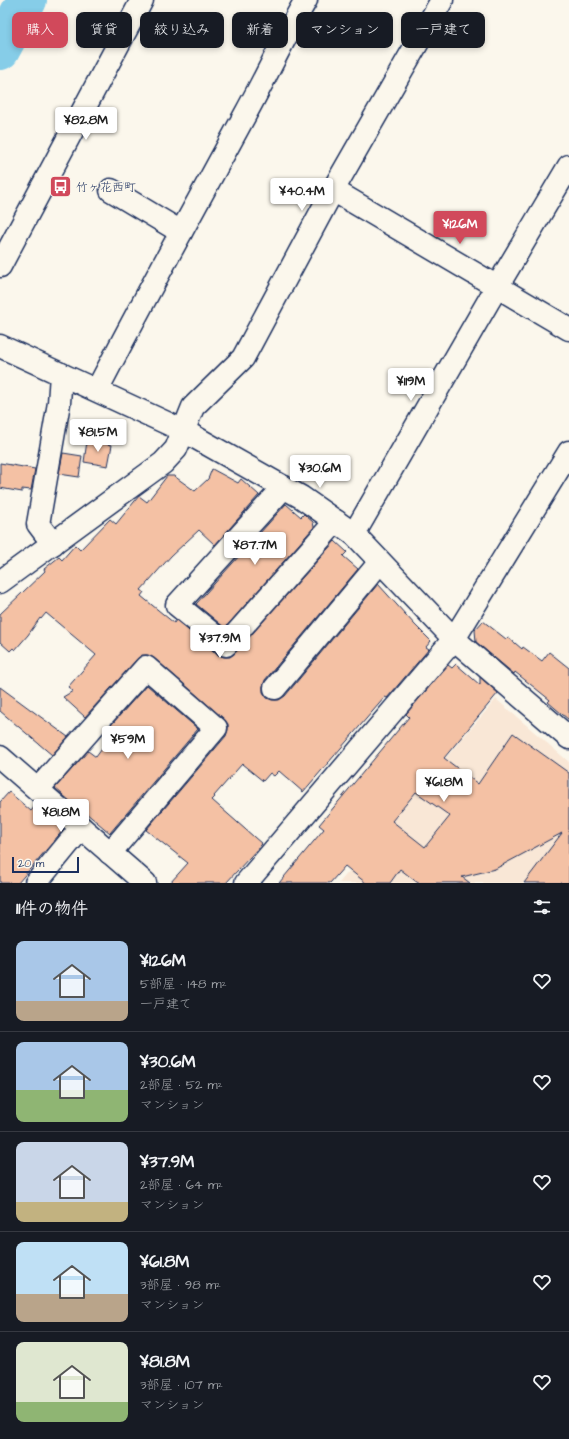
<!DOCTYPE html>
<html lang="ja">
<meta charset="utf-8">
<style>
body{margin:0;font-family:"Architects Daughter","Klee One",sans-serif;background:#242831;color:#f1f3f6;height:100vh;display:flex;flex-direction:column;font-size:15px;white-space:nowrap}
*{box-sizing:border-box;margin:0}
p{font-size:13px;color:#9ea1a6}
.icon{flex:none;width:22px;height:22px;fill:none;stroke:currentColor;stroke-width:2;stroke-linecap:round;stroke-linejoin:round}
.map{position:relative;height:883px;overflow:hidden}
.panel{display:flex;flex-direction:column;background:#171b24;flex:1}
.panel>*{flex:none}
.top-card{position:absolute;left:12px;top:12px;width:545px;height:36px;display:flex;gap:8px}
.scale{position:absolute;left:12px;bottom:10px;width:67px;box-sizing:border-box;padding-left:4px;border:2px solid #1b2f5e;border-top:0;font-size:11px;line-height:14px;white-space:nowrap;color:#1b2f5e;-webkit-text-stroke:3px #fbf7ec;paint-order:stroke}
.price{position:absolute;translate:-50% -34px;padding:0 9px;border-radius:4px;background:#fff;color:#222;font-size:13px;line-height:26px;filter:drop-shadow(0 1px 2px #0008)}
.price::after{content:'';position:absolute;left:50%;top:24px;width:12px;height:9px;margin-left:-6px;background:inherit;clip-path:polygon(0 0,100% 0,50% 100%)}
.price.current{background:#d1495b;color:#fff}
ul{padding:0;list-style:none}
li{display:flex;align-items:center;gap:12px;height:100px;padding:0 16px}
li+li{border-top:1px solid #363941}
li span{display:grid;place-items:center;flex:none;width:112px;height:80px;border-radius:8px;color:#555}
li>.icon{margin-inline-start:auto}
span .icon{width:48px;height:48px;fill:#fffc;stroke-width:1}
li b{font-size:17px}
h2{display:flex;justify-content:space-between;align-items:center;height:48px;padding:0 16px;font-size:17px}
.chip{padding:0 14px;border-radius:8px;background:#171b24;box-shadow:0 2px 6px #0003;font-size:14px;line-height:36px}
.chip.current{background:#d1495b;color:#fff}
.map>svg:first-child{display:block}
.built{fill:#f9e7d6}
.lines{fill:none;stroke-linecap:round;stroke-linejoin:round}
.river{stroke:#86cde8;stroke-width:40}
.building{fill:#f4c1a4;stroke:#1b2f5e;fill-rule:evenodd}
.minor-casing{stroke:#1b2f5e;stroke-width:25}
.minor{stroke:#fbf7ec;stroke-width:22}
.labels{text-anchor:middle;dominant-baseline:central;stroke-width:3;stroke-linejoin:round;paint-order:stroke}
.poi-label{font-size:12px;fill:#1b2f5e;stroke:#fbf7ec;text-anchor:start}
</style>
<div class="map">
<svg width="569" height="883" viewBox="0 0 569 883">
<rect width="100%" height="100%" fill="#fbf7ec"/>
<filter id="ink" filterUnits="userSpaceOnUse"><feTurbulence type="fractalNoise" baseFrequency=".025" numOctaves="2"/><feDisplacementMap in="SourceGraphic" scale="8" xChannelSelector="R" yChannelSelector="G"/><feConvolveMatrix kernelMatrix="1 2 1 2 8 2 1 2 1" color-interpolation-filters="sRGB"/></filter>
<g filter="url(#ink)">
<path class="built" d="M 496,699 L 569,762 L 569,883 L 339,883 Z"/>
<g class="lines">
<path class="river" d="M 0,50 L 27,0"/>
</g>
<g class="building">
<path d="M 87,441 L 112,445 L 108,466 L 84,462 Z"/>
<path d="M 63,453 L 82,456 L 79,477 L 59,474 Z"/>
<path d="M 0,463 L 35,469 L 31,490 L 22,489 L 22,492 L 0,488 Z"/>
<path d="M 212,469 L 238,483 L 241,479 L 259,495 L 215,545 L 199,530 L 171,556 L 141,590 L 144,592 L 141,596 L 174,623 L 176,620 L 218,655 L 224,657 L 230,657 L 235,653 L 335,541 L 347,552 L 343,556 L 358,569 L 265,680 L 263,686 L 263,692 L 267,698 L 272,700 L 279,700 L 285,696 L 378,584 L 415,625 L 431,641 L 426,647 L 429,649 L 387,698 L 385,697 L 303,792 L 279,771 L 274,776 L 270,773 L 263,781 L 242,764 L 214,796 L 215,797 L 212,800 L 262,844 L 226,883 L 170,883 L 188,863 L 146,830 L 226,736 L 228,730 L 228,724 L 224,719 L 154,658 L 148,655 L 142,655 L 137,659 L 85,717 L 63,697 L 73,691 L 68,687 L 96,655 L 46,613 L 41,619 L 40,618 L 28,635 L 15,650 L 13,648 L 10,651 L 0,642 L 0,614 L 45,571 L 44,569 L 59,557 L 62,560 L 75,545 L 80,550 L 110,519 L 116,524 L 139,496 L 147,502 L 167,476 L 174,476 L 195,491 L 208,479 Z"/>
<path d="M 286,504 L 301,517 L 304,514 L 306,516 L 313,522 L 314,527 L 225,628 L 196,604 Z"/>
<path d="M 483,621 L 506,639 L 508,637 L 522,649 L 523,647 L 542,661 L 549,652 L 569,668 L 569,720 L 548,702 L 550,700 L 515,672 L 514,674 L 476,642 L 475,630 Z"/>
<path d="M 456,664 L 480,685 L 480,677 L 498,693 L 444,758 L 478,784 L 513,733 L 569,773 L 569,883 L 524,883 L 562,833 L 495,869 L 462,877 L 470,883 L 418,883 L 400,869 L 390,883 L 366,883 L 345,866 L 330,883 L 279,883 L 324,829 L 319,825 L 409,717 L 406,714 L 448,665 L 452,668 ZM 416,792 L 450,816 L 425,847 L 392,821 Z"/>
<path d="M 147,685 L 198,729 L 110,833 L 86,813 L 85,814 L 80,810 L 55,788 L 88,751 L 96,757 L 110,738 L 104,733 Z"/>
<path d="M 0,687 L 68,737 L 52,755 L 0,711 Z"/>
<path d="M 9,792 L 31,811 L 36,805 L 64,829 L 18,883 L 0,883 L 0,802 Z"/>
</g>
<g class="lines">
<defs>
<g id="minor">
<path d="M 111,190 L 181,232"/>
<path d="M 333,190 L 569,329"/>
<path d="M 0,266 L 142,0"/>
<path d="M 0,346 L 184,431 L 301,497 L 354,534 L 454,639 L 569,738"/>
<path d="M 97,390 C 145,297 196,205 246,113 C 267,75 284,37 306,0"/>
<path d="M 284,487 L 177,605 L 226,645 L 336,521"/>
<path d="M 354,534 L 488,302 L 569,166"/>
<path d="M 53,544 L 38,524 L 59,403 L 61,374"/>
<path d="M 0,582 L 163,463 L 176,449 L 193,407 L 243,358 L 333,190 L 442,0"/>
<path d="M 275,688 L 380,562"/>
<path d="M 0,757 L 145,883"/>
<path d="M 38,789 L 146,667 L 216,728 L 110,853"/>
<path d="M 36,883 L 81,828"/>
<path d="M 246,883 L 454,639 L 569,452"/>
</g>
</defs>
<use href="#minor" class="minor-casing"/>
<use href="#minor" class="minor"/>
</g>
</g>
<defs>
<symbol id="bus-square" viewBox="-11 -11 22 22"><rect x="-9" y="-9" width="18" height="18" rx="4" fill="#d1495b" stroke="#fbf7ec"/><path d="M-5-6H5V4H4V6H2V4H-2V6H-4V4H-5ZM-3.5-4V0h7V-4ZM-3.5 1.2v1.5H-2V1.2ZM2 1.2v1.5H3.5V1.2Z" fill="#fff"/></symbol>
</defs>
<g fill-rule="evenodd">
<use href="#bus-square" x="48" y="174" width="25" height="25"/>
</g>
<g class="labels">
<g class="poi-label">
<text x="76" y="187">竹ヶ花西町</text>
</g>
</g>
</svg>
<div class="scale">20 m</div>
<b class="price" style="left:86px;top:141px">¥82.8M</b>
<b class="price" style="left:302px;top:212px">¥40.4M</b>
<b class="price current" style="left:460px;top:245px">¥126M</b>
<b class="price" style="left:411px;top:402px">¥119M</b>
<b class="price" style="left:98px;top:453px">¥81.5M</b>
<b class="price" style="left:320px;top:489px">¥30.6M</b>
<b class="price" style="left:255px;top:566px">¥87.7M</b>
<b class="price" style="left:220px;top:659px">¥37.9M</b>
<b class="price" style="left:128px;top:760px">¥59M</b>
<b class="price" style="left:444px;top:803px">¥61.8M</b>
<b class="price" style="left:61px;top:833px">¥81.8M</b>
<div class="top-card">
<a class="chip current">購入</a>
<a class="chip">賃貸</a>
<a class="chip">絞り込み</a>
<a class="chip">新着</a>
<a class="chip">マンション</a>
<a class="chip">一戸建て</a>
</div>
</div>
<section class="panel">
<h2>11件の物件<svg class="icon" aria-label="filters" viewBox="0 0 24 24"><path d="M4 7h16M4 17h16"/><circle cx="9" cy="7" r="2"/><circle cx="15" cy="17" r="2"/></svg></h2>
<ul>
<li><span style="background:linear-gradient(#a9c7e8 75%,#b9a48a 0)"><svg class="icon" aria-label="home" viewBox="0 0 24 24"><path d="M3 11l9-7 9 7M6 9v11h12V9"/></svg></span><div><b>¥126M</b><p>5部屋 · 148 m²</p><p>一戸建て</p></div><svg class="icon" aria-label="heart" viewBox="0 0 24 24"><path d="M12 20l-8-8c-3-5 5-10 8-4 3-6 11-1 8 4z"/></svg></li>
<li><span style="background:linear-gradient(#a9c7e8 60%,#8fb573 0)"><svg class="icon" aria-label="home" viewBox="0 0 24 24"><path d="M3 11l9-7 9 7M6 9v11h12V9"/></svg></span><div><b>¥30.6M</b><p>2部屋 · 52 m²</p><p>マンション</p></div><svg class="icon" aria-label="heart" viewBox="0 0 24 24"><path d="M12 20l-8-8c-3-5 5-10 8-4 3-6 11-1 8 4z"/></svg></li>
<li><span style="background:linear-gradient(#c9d6e8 75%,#c2b280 0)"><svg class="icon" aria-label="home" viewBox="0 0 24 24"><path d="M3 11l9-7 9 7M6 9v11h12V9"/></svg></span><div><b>¥37.9M</b><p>2部屋 · 64 m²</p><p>マンション</p></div><svg class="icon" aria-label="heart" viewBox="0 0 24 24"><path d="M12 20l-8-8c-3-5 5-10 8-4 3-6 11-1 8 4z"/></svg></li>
<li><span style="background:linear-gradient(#bfe0f5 65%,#b9a48a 0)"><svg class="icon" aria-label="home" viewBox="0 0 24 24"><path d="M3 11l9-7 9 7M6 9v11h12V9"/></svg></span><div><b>¥61.8M</b><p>3部屋 · 98 m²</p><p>マンション</p></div><svg class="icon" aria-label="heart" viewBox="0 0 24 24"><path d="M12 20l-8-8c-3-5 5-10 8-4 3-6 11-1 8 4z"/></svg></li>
<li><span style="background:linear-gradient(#dfe7d0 75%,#8fb573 0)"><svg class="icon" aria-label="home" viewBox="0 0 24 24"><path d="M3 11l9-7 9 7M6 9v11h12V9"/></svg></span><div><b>¥81.8M</b><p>3部屋 · 107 m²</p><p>マンション</p></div><svg class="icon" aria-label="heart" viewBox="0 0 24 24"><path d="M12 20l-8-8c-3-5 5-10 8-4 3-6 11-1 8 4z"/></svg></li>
</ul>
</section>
